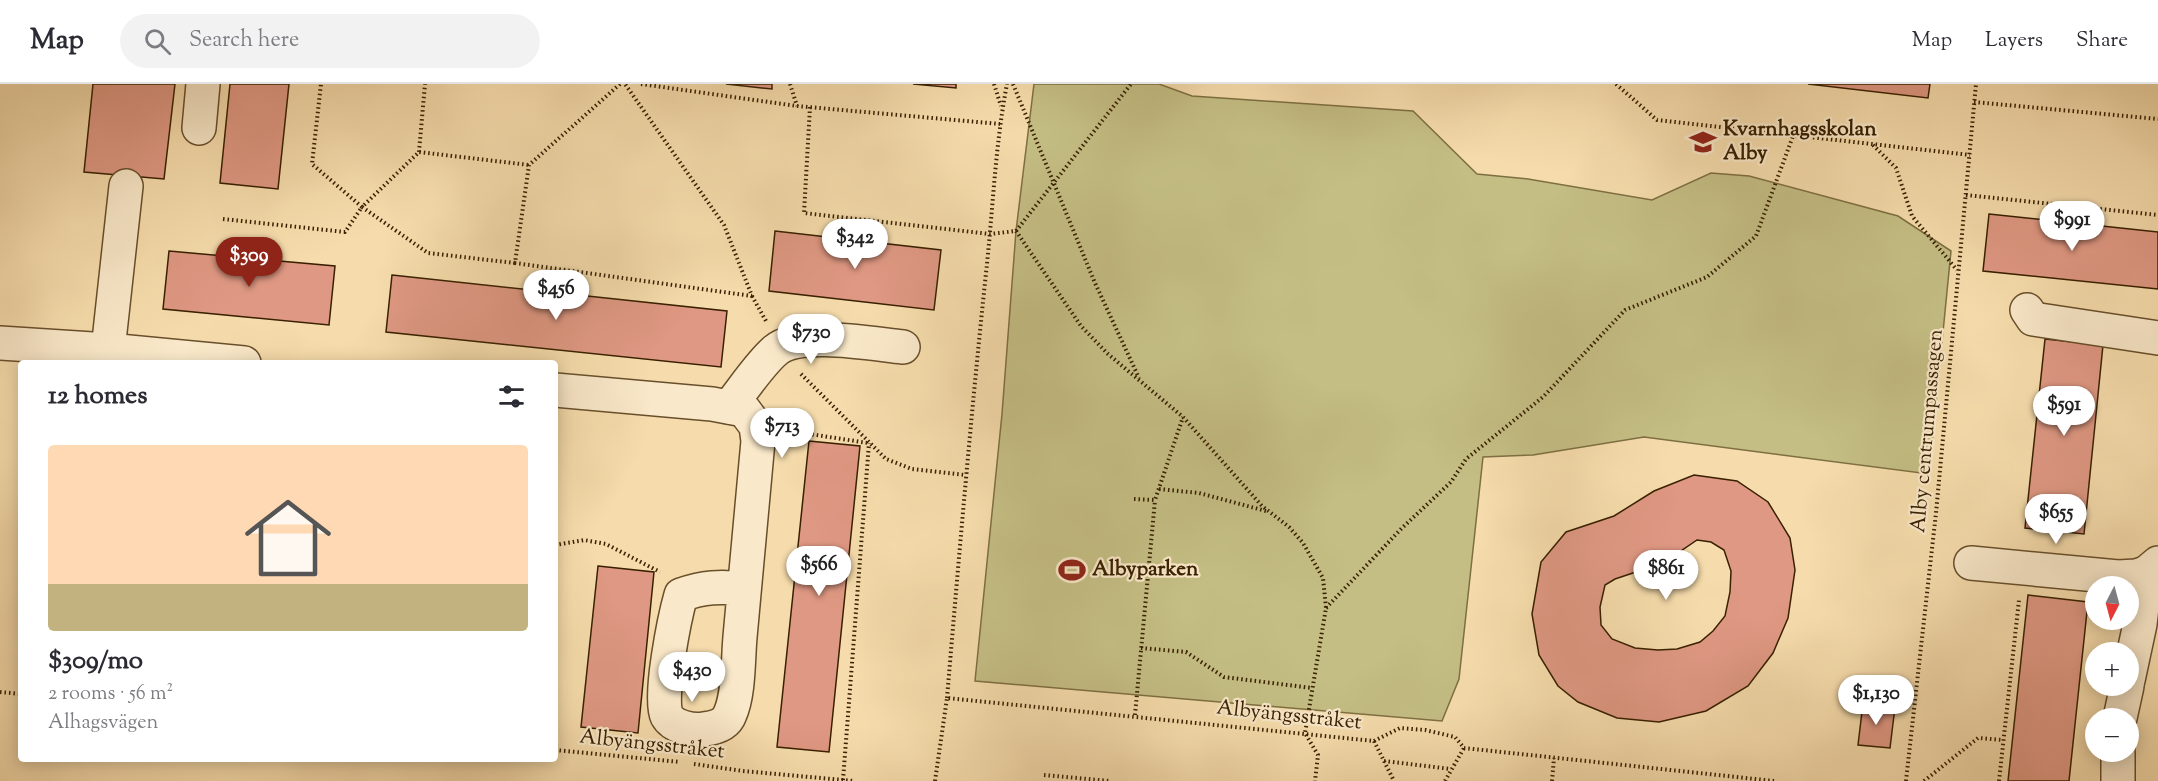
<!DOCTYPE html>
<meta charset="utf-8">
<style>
body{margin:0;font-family:"Sorts Mill Goudy",serif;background:#f2f2f3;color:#2b2b33;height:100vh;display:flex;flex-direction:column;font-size:22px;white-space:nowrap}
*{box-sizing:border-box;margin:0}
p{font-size:20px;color:#7c7c81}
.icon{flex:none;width:33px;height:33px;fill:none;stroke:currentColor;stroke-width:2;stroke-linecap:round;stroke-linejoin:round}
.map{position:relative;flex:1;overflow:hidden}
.sheet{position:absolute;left:18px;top:276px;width:540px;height:402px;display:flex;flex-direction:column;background:#fff;border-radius:6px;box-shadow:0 3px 15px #0003}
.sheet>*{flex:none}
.needle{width:39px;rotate:186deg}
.tools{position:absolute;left:2085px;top:492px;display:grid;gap:12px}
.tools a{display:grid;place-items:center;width:54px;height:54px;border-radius:50%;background:#fff;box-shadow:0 3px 15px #0003;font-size:30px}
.price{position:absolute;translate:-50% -51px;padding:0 14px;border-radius:21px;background:#fff;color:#222;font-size:20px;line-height:39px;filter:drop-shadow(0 2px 3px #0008)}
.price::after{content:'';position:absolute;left:50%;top:36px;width:18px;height:14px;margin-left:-9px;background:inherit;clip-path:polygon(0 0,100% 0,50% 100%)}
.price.selected{background:#8f2418;color:#fff}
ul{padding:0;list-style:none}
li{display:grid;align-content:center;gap:12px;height:318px;padding:0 30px}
li span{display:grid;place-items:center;height:186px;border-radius:6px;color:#555}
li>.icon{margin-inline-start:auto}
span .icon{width:108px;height:108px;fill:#fffc;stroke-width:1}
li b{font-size:26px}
h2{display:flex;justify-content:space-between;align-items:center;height:72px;padding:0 30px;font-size:26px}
header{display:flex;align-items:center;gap:36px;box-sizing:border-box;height:84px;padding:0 30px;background:#fff;border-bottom:2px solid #e1e1e2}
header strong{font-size:28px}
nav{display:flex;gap:33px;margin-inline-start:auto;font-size:21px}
.search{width:420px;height:54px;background:#f2f2f3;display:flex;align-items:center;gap:15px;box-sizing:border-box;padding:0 21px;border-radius:33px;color:#7c7c81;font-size:22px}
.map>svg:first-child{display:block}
.green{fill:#c4be84;stroke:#7e6f42;stroke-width:1.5}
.building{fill:#df9883;stroke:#382000;stroke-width:1.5;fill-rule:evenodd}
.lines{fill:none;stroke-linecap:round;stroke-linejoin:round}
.minor-casing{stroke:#684f2b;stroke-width:36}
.path{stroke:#382000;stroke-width:4;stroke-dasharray:1.5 3;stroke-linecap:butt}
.minor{stroke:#f9e8c9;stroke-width:33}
.labels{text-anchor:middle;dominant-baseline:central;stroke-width:4.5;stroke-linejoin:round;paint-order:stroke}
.poi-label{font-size:21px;font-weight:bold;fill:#382000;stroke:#f9e8c9;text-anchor:start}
.street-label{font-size:21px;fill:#382000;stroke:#f9e8c9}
</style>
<header>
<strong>Map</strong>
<div class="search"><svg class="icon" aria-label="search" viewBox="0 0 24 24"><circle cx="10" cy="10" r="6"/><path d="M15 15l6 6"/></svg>Search here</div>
<nav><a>Map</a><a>Layers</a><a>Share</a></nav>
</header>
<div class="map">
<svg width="2158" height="697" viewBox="0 0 2158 697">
<rect width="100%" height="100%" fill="#f6dcac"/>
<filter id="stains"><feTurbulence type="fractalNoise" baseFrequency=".00333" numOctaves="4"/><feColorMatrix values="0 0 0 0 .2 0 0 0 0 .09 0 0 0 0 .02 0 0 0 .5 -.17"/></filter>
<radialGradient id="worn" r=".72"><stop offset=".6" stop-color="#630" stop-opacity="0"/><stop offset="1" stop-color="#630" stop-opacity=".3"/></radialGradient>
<path class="green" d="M 1034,0 L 1159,0 L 1192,12 L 1413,27 L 1477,90 L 1528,95 L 1652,116 L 1711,89 L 1749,92 L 1898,132 L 1951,167 L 1929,390 L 1644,353 L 1533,371 L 1483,373 L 1459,595 L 1442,637 L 975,597 L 1002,330 L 1016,147 Z"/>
<g class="building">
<path d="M 93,0 L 175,0 L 164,95 L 84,88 Z"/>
<path d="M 230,0 L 289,0 L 278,105 L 220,99 Z"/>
<path d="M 726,0 L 772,0 L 772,5 Z"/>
<path d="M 913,0 L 956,0 L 956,4 Z"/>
<path d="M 1808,0 L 1930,0 L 1928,14 Z"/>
<path d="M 1989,130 L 2158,148 L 2158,205 L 1983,187 Z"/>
<path d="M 775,147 L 941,166 L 934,226 L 769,207 Z"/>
<path d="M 169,167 L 335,182 L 329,241 L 163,225 Z"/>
<path d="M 392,191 L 727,227 L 721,283 L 386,248 Z"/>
<path d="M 2045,255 L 2103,261 L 2084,450 L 2025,444 Z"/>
<path d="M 809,357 L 860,362 L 829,668 L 777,663 Z"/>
<path d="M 1694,391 L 1737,397 L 1768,418 L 1790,454 L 1795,486 L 1788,534 L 1773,569 L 1748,602 L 1706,627 L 1659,638 L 1617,634 L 1578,618 L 1558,602 L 1539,571 L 1532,530 L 1541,478 L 1566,448 L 1614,432 L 1654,407 ZM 1697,456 L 1711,458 L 1724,466 L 1731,487 L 1730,508 L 1725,532 L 1713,547 L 1700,558 L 1677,565 L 1658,566 L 1635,564 L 1612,555 L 1601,541 L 1600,523 L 1605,501 L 1615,495 L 1651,483 L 1669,475 Z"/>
<path d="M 598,482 L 654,488 L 638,649 L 581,643 Z"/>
<path d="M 2028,511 L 2088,518 L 2069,697 L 2008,697 Z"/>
<path d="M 1863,619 L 1895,623 L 1890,664 L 1858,661 Z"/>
</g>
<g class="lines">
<defs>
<g id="minor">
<path d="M 199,44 L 203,0"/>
<path d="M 2027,226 L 2033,235 L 2158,254"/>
<path d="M 0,259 L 108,266 L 244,279"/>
<path d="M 108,266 L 126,102"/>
<path d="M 555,306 L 712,320 L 744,326 L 756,342 L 758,357 C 752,422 746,488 740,553 C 738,575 739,610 730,630 C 726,641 714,644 704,645 C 693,647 673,643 667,632 C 658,614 675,532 681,511 C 703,503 721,502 744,505"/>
<path d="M 729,323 C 742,307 761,278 776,266 C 799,246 873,260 903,263"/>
<path d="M 1971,479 L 2118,493 L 2136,492 L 2146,489"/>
<path d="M 2128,596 L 2140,540 L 2146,489 L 2158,479"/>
<path d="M 2120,634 L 2127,602"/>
<path d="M 2118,668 L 2118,697"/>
</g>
</defs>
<use href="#minor" class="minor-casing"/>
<g class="path">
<path d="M 620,0 L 529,81 L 515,179 L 752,212 L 724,141 L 625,0"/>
<path d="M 641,0 L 797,22 L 1000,40"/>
<path d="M 790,0 L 797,22"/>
<path d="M 994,0 L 1001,22"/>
<path d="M 1013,0 L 1095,199 L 1139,294"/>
<path d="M 1616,0 L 1657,36 L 1970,71"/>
<path d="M 1974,18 L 2158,35"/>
<path d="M 810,23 L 804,129 L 990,150 L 1016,147 L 1081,242 L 1108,270 L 1183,333 L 1262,422 L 1289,443 L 1303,459 L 1323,494 L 1326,524 L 1305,649 L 1318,671 L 1315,697"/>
<path d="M 1873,61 L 1896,84 L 1912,132 L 1957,186"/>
<path d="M 419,68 L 425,0"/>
<path d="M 1966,111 L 2158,131"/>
<path d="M 223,135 L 345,148 L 362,123 L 312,80 L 321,0"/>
<path d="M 1016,147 L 1131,0"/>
<path d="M 515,179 L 428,169 L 362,123 L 419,68 L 529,81"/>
<path d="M 752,212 L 766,237"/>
<path d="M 801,290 L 886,375 L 912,385 L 965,391"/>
<path d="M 790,347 L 868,359"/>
<path d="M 1159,405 L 1199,409 L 1266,427"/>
<path d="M 1134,415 L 1155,416 L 1183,333"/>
<path d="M 555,461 L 584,456 L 606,460 L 660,488"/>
<path d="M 1326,524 L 1402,444 L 1451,398 L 1466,375 L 1543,313 L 1625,226 L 1707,193 L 1756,152 L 1793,52"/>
<path d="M 1141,564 L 1186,568 L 1224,593 L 1312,604"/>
<path d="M 0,608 L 21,610"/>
<path d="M 947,614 C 959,472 971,331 986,189 C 993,126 995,62 1007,0"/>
<path d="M 1135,631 L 1155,416"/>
<path d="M 1374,657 L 1394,697"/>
<path d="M 555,666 L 680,678"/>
<path d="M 1384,677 L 1451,685"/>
<path d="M 694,680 L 743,687 L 854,697"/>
<path d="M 1044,691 L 1110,697"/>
<path d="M 843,696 L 869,359"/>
<path d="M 935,697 L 947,614 L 1374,657 L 1400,644 L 1425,646 L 1455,653 L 1464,664 L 1774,697"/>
<path d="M 1445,697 L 1464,664"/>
<path d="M 1552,697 L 1554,674"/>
<path d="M 1906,697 L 1936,429 L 1976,0"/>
<path d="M 1924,697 L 1978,654 L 2003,656"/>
<path d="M 1999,697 L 2019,516"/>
</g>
<use href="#minor" class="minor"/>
</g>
<defs>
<symbol id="school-bare" viewBox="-9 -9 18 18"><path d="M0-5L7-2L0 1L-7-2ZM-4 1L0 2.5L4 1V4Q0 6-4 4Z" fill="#8f2418" stroke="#f9e8c9" stroke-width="2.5" paint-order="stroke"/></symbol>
<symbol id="stadium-bare" viewBox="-9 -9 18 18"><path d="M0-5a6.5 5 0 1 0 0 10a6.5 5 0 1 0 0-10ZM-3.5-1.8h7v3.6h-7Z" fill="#8f2418" stroke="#f9e8c9" stroke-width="2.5" paint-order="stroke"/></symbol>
</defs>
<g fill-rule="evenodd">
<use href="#school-bare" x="1684" y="39" width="38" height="38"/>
<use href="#stadium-bare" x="1053" y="467" width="38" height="38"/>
</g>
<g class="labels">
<g class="poi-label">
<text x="1723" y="46">Kvarnhagsskolan<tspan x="1723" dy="24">Alby</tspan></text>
<text x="1092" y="486">Albyparken</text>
</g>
<g class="street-label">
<text transform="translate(1928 347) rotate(-85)">Alby centrumpassagen</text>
<text transform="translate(1289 632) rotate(6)">Albyängsstråket</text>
<text transform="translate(652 661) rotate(6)">Albyängsstråket</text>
</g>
</g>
<rect width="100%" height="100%" filter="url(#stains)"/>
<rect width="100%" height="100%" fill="url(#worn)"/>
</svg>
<div class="tools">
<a><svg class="needle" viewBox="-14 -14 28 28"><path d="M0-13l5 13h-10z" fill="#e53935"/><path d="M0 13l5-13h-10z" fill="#7c7c81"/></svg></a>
<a>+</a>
<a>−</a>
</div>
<b class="price" style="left:2072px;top:168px">$991</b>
<b class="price" style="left:855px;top:186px">$342</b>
<b class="price selected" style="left:249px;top:204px">$309</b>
<b class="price" style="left:556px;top:237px">$456</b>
<b class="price" style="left:811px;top:281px">$730</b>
<b class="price" style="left:2064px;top:353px">$591</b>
<b class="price" style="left:782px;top:375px">$713</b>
<b class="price" style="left:2056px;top:461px">$655</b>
<b class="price" style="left:819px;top:513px">$566</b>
<b class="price" style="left:1666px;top:517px">$861</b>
<b class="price" style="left:692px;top:619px">$430</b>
<b class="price" style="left:1876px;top:642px">$1,130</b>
<section class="sheet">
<h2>12 homes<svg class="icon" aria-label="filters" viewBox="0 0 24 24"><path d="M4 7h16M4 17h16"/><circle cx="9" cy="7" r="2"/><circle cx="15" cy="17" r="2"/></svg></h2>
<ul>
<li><span style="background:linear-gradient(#ffd9b3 75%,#c2b280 0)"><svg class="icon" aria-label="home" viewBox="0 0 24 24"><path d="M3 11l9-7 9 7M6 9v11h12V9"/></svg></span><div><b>$309/mo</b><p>2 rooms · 56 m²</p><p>Alhagsvägen</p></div></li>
</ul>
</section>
</div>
